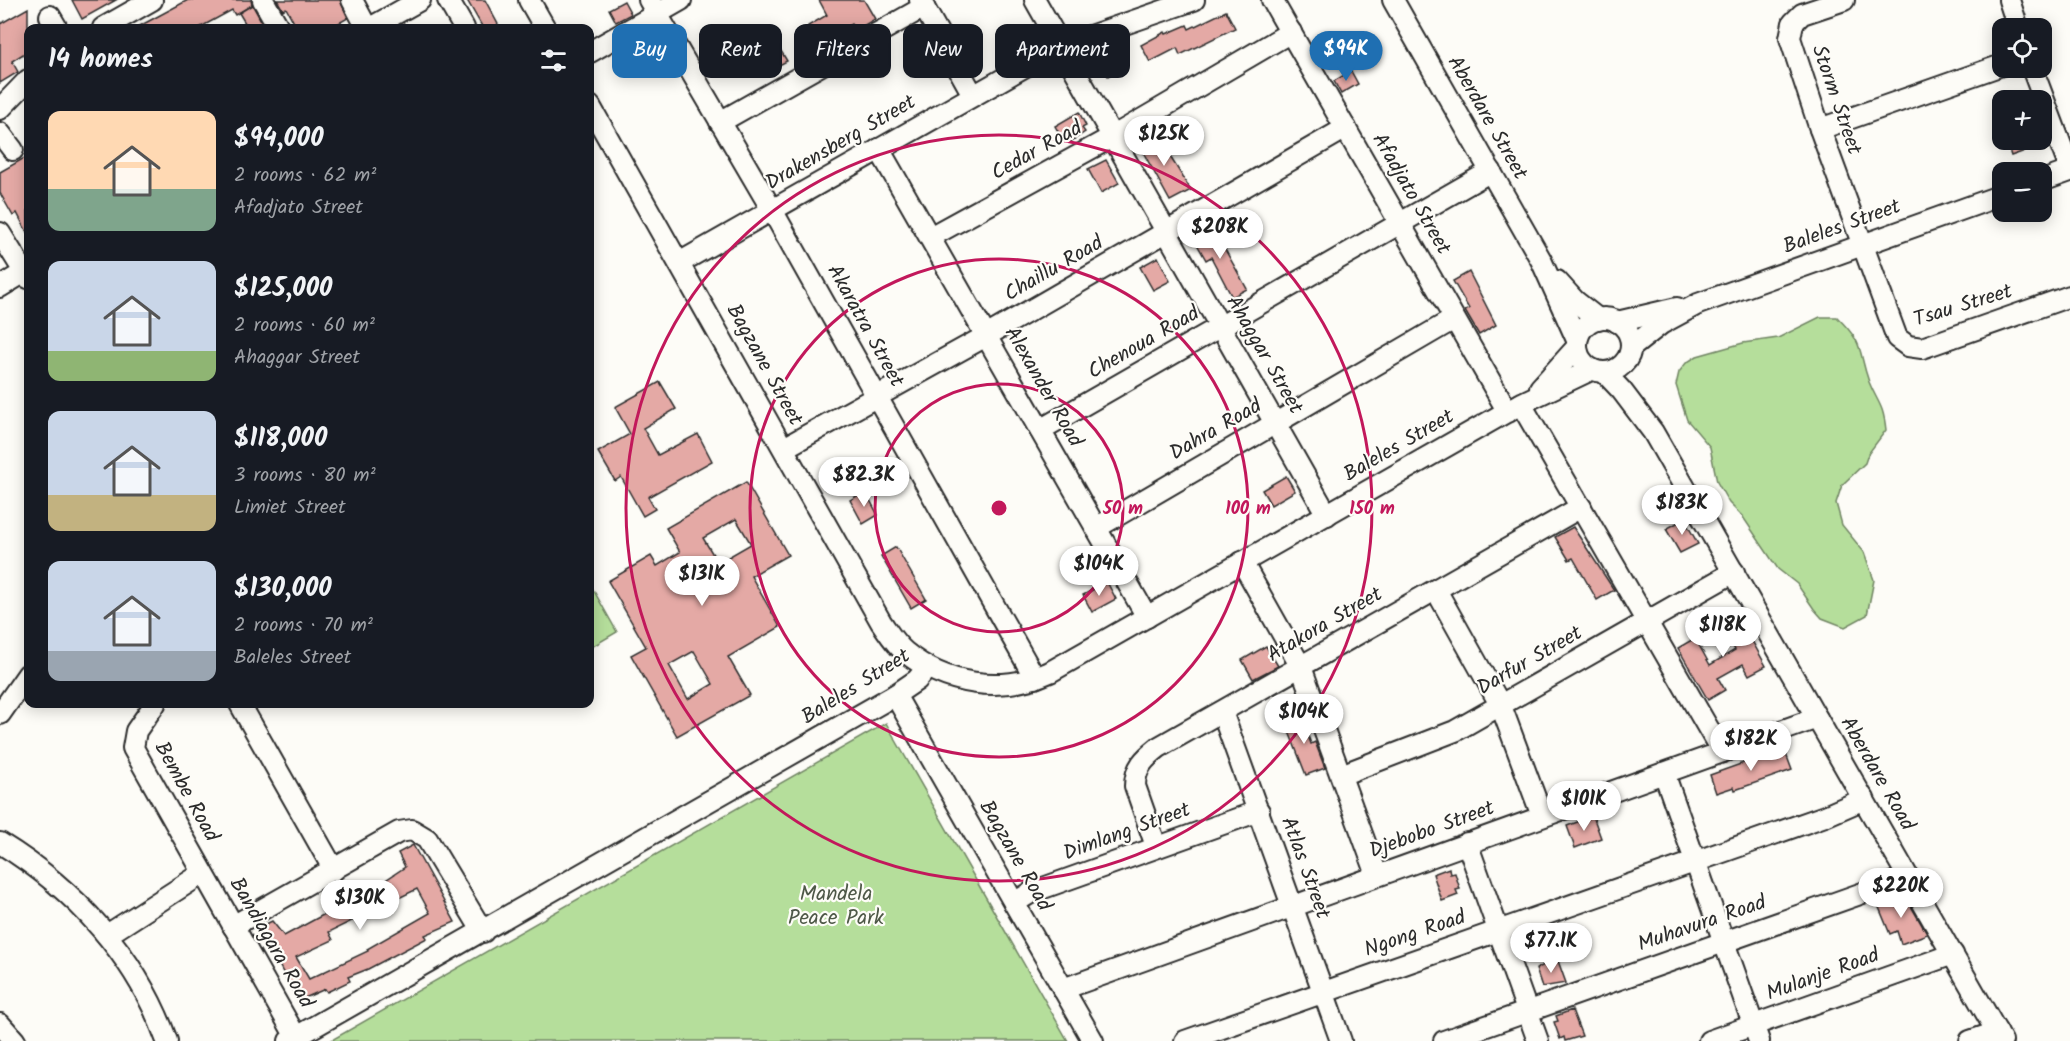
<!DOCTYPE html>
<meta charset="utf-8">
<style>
body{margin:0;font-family:Kalam,sans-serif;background:#20242c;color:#f1f3f6;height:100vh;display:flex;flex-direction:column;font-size:22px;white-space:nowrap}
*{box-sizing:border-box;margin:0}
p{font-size:20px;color:#9ea1a6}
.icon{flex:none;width:33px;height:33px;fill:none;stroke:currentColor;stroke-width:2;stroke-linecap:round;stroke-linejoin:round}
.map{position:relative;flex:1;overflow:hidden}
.sheet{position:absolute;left:24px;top:24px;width:570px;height:684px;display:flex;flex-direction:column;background:#171b24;border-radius:12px;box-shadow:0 3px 15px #0003}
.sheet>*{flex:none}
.banner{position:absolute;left:612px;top:24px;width:570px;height:54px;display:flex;gap:12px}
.tools{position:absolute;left:1992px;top:18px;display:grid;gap:12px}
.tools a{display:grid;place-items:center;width:60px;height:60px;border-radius:12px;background:#171b24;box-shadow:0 3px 15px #0003;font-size:30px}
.price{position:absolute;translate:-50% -51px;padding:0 14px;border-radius:21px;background:#fff;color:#222;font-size:20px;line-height:39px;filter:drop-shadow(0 2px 3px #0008)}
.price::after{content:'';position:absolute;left:50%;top:36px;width:18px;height:14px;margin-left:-9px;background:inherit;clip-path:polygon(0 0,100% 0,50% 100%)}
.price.current{background:#1f6fb2;color:#fff}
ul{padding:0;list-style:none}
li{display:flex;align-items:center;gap:18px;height:150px;padding:0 24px}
li span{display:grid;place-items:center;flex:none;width:168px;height:120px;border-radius:12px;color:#555}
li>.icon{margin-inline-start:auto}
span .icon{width:72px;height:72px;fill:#fffc;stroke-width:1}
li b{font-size:26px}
h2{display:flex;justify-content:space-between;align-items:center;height:72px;padding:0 24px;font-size:26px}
.pill{padding:0 21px;border-radius:12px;background:#171b24;box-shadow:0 3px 15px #0003;font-size:21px;line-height:54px}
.pill.current{background:#1f6fb2;color:#fff}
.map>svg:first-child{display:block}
.green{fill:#b5de9b;stroke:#708463;stroke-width:1.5}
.building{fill:#e4a9a5;stroke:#2b2b2b;stroke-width:1.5;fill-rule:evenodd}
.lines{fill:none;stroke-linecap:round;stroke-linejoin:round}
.minor-casing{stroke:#2b2b2b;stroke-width:24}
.minor{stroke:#fdfcf7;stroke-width:20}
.ring{fill:none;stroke:#c2185b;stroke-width:3}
.labels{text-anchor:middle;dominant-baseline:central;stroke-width:4.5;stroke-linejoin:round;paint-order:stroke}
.street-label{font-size:21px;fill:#2b2b2b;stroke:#fdfcf7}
.park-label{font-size:21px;fill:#4e5847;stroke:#fdfcf7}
.centre{fill:#c2185b;stroke:#fdfcf7;stroke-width:3}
.ring-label{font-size:18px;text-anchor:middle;font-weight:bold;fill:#c2185b;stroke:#fdfcf7;stroke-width:4.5;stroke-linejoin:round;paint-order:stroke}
</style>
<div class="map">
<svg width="2070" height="1041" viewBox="0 0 2070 1041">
<rect width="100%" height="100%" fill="#fdfcf7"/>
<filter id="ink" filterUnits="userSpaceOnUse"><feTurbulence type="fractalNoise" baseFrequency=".0167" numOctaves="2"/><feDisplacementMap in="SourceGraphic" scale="12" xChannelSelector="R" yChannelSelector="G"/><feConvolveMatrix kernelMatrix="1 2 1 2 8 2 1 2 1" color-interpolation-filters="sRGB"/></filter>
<g filter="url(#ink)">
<g class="green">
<path d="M 1820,317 L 1837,317 C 1866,346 1857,348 1869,382 C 1878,404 1883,403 1886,430 L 1868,454 L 1865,463 L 1842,485 L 1836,503 L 1842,525 L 1864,552 L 1874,580 L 1867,615 L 1845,627 L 1822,618 L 1814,609 L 1797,584 L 1778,569 L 1743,517 L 1729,503 L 1717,482 L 1710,447 L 1687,420 L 1676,385 L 1679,372 L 1686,363 L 1697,356 L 1743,343 L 1778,338 Z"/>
<path d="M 590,584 L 617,632 L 590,648 Z"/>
<path d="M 886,723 L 1068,1041 L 330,1041 Z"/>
</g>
<g class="building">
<path d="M 72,0 L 116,0 L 82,19 Z"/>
<path d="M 188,0 L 251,0 L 252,5 L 235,15 L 232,10 L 199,28 L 136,28 Z"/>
<path d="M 277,0 L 340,0 L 348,18 L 330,28 L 297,28 L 286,8 L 283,10 Z"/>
<path d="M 467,0 L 485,0 L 500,28 L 483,28 Z"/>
<path d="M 819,0 L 864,0 L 875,19 L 856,30 L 852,24 L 818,43 L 808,26 L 827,15 Z"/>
<path d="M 624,1 L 631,14 L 616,22 L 609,9 Z"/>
<path d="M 252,5 L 253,6 L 265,28 L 248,28 L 239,13 Z"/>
<path d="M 28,8 L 28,51 L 12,61 L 18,72 L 0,83 L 0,24 Z"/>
<path d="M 1226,11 L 1235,28 L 1180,55 L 1177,48 L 1150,62 L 1141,45 L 1165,32 L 1166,34 L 1187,25 L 1189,29 Z"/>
<path d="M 775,41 L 787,61 L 762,74 L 751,55 Z"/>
<path d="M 1114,47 L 1125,66 L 1108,76 L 1097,57 Z"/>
<path d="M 1351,71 L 1358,84 L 1341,94 L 1334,81 Z"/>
<path d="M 1079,112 L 1086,126 L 1082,128 L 1085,132 L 1070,142 L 1068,137 L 1063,140 L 1055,126 Z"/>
<path d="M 1154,131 L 1191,190 L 1170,201 L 1137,141 Z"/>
<path d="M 2019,140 L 2046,140 L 2047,143 L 2011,156 L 2007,144 Z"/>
<path d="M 28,156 L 28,234 L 17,213 L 13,216 L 0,193 L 0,172 Z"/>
<path d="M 1106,160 L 1119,183 L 1101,193 L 1088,169 Z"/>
<path d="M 1212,226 L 1247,289 L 1232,297 L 1211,257 L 1206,260 L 1193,237 Z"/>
<path d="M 1158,257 L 1170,281 L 1153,290 L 1140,267 Z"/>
<path d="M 1469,272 L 1496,325 L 1479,335 L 1465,311 L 1469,309 L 1453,281 Z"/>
<path d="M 660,382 L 676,409 L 643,428 L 658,455 L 698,434 L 712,461 L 648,497 L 655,509 L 643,516 L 621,477 L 615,481 L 598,452 L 630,434 L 615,407 Z"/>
<path d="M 1286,476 L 1295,491 L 1271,505 L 1262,490 Z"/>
<path d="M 746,482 L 788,555 L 751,576 L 780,627 L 728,657 L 750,695 L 677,736 L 631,655 L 646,647 L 608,581 L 651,556 L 657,566 L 680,552 L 666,528 ZM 736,519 L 751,544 L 718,563 L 703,538 ZM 694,651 L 713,684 L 688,699 L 669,665 Z"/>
<path d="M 865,491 L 878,515 L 863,524 L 850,500 Z"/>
<path d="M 1684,519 L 1698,544 L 1680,553 L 1666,529 Z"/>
<path d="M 1573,527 L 1614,590 L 1597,600 L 1573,558 L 1569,560 L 1555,537 Z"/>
<path d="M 896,547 L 926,599 L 911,608 L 881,556 Z"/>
<path d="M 1107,582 L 1116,599 L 1092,612 L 1083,595 Z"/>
<path d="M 1737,614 L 1766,666 L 1749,675 L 1743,664 L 1718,678 L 1725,690 L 1708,700 L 1678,648 L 1695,638 L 1710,665 L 1735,650 L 1720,624 Z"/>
<path d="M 1266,646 L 1278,666 L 1253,679 L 1242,660 Z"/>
<path d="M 1300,713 L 1311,744 L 1315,742 L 1325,768 L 1306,775 L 1284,719 Z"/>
<path d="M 1777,751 L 1779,756 L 1786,754 L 1792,770 L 1735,790 L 1734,787 L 1716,793 L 1710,775 Z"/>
<path d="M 1593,816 L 1601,838 L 1575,848 L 1567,826 Z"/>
<path d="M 413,845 L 455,922 L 425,935 L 427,938 L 368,969 L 348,977 L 350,981 L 327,992 L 325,989 L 298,1001 L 267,942 L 263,943 L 256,929 L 272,921 L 284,936 L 375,887 L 405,867 L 398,853 ZM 417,889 L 430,913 L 367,949 L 368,951 L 309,979 L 296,957 L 333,940 L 329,932 Z"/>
<path d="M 1449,868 L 1450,874 L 1455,873 L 1460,889 L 1456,890 L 1458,895 L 1442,901 L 1433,874 Z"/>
<path d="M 1896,894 L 1899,902 L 1908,901 L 1927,934 L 1901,944 L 1897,931 L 1890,934 L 1878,905 L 1882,903 L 1880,900 Z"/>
<path d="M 1557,958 L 1566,983 L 1542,987 L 1536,969 Z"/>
<path d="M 1572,1010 L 1582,1036 L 1565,1041 L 1564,1037 L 1560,1039 L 1554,1022 L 1558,1021 L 1556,1016 Z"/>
</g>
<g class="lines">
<defs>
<g id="minor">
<path d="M 263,0 L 279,28"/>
<path d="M 352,0 L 367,28"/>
<path d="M 448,0 L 464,28"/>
<path d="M 529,0 L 545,28"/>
<path d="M 649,0 L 772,210 L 1035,678"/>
<path d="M 920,0 L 973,95"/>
<path d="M 1035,0 L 1327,515"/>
<path d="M 1272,0 L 1508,412"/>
<path d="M 1393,0 L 1541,260 L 1577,340"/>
<path d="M 1844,0 L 1802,14 L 1793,23 L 1790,38 L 1820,129 L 1897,338 L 1908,346 L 1922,348 L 2070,296"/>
<path d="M 2009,0 L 2018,28"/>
<path d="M 50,16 L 57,28"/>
<path d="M 103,28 L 152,0"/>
<path d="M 370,28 L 420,0"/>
<path d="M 590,52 L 681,0"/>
<path d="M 2032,68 L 2070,169"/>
<path d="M 590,106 L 881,622 C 888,632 895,644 905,652 C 945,685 1001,694 1050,672 L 1524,402 L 1591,370"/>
<path d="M 0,109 L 28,80"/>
<path d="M 720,122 L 924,7"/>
<path d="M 1820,129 L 2002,65"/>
<path d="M 0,133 L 13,150"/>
<path d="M 879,149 L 1147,617"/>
<path d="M 2042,181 L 2070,171"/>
<path d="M 0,233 L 28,278"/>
<path d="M 930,237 L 1112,137 L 1291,32"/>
<path d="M 679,263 L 1061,46 L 1194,0"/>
<path d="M 1557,281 L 1575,301 L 1598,319"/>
<path d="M 0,287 L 28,270"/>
<circle cx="1604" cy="345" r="27"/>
<path d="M 1617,322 L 1677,308"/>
<path d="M 1632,347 L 1661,324 L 1698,304 L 2002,195"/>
<path d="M 1605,373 L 1622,391 L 1653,432 L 2002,1041"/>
<path d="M 1540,388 L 1577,347"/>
<path d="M 1521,404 L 1722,752"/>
<path d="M 1040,430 L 1491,171"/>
<path d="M 784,448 L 986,336 L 1346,128"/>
<path d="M 1096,528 L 1454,319"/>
<path d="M 1242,562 L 1301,667 L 1377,875"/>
<path d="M 1436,590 L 1501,706 L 1542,816"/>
<path d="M 895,695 L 1093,1041"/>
<path d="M 155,704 L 136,731 L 133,748 L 296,1037"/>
<path d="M 240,704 L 334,870"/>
<path d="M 1222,712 L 1341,1041"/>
<path d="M 0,714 L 28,674"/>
<path d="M 1664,773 L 1759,1041"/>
<path d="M 1341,775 L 1455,731 L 1734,572"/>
<path d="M 0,843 C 75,889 137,957 167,1041"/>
<path d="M 1467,843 L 1538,1041"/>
<path d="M 1156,846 L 1135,786 C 1135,767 1145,758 1159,747 L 1581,507"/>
<path d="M 1014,903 L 1032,892 L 1259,811"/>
<path d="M 233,926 L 399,832 L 412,830 L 427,839 L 483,932"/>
<path d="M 107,935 L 203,873"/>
<path d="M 1063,989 L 1817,718"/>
<path d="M 0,1024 L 15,1041"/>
<path d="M 289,1041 L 895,695 L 917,680 L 927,668"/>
<path d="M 1185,1041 L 1825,816 L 1864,799"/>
<path d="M 1444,1041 L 1908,877"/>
<path d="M 1709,1041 L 1953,954"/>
<path d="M 1970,1041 L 1997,1032"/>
</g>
</defs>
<use href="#minor" class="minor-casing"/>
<use href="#minor" class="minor"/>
</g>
</g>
<g class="ring">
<circle cx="999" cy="508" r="124"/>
<circle cx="999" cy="508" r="249"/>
<circle cx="999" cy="508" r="373"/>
</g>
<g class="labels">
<g class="street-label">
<text transform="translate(1836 100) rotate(71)">Storm Street</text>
<text transform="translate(1487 118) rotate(60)">Aberdare Street</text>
<text transform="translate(841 143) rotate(-30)">Drakensberg Street</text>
<text transform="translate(1037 151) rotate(-29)">Cedar Road</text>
<text transform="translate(1411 194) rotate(60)">Afadjato Street</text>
<text transform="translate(1842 227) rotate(-20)">Baleles Street</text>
<text transform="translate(1054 269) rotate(-30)">Chaillu Road</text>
<text transform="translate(1963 306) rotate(-17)">Tsau Street</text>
<text transform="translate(865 326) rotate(61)">Akaratra Street</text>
<text transform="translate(1144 343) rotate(-30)">Chenoua Road</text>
<text transform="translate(1264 355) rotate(60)">Ahaggar Street</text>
<text transform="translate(764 365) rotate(61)">Bagzane Street</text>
<text transform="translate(1043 387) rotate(60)">Alexander Road</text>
<text transform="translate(1216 430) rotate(-30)">Dahra Road</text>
<text transform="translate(1399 446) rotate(-30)">Baleles Street</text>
<text transform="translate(1325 625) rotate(-30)">Atakora Street</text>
<text transform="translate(1530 661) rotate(-30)">Darfur Street</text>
<text transform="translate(856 687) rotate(-32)">Baleles Street</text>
<text transform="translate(1877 774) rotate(60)">Aberdare Road</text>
<text transform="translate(186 792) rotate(61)">Bembe Road</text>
<text transform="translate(1432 830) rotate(-20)">Djebobo Street</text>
<text transform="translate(1127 832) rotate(-20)">Dimlang Street</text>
<text transform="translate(1015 856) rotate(60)">Bagzane Road</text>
<text transform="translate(1305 868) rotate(70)">Atlas Street</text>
<text transform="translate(1702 924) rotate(-19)">Muhavura Road</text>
<text transform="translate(1415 934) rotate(-19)">Ngong Road</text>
<text transform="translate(271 943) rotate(60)">Bandiagara Road</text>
<text transform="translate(1823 975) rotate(-20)">Mulanje Road</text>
</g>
<g class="park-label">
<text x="836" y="894">Mandela<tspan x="836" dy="24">Peace Park</tspan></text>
</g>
</g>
<circle cx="999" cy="508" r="9" class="centre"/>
<g class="ring-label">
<text x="1123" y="514">50 m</text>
<text x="1248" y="514">100 m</text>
<text x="1372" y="514">150 m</text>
</g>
</svg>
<div class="tools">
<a><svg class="icon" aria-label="locate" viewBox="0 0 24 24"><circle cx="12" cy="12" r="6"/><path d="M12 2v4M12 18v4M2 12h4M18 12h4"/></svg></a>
<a>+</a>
<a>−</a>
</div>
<b class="price current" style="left:1346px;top:82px">$94K</b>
<b class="price" style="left:1164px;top:167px">$125K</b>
<b class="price" style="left:1220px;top:260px">$208K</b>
<b class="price" style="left:864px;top:508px">$82.3K</b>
<b class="price" style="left:1682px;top:536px">$183K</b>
<b class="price" style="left:1099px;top:597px">$104K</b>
<b class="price" style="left:702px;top:607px">$131K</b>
<b class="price" style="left:1723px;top:658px">$118K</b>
<b class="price" style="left:1304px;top:745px">$104K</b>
<b class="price" style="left:1751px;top:772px">$182K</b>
<b class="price" style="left:1584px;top:832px">$101K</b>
<b class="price" style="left:1901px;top:919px">$220K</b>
<b class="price" style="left:360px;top:931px">$130K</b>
<b class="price" style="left:1551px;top:974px">$77.1K</b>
<div class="banner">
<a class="pill current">Buy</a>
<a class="pill">Rent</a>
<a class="pill">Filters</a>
<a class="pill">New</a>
<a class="pill">Apartment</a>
</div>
<section class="sheet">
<h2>14 homes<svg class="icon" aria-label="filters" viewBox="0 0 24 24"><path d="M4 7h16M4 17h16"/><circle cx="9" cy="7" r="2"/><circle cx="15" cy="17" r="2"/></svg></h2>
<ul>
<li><span style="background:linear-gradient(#ffd9b3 65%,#7fa58c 0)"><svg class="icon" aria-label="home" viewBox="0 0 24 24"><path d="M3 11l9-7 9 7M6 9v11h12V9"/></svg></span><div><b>$94,000</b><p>2 rooms · 62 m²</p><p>Afadjato Street</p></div></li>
<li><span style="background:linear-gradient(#c9d6e8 75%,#8fb573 0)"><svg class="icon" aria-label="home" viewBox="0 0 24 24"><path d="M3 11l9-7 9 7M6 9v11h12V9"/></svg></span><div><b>$125,000</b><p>2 rooms · 60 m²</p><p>Ahaggar Street</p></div></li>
<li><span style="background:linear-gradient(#c9d6e8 70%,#c2b280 0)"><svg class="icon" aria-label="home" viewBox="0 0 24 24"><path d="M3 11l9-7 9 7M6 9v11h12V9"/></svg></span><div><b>$118,000</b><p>3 rooms · 80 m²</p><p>Limiet Street</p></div></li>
<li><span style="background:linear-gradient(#c9d6e8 75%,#9aa5b1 0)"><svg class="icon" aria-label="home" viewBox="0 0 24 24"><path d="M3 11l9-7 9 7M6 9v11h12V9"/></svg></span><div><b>$130,000</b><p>2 rooms · 70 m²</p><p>Baleles Street</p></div></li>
</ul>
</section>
</div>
